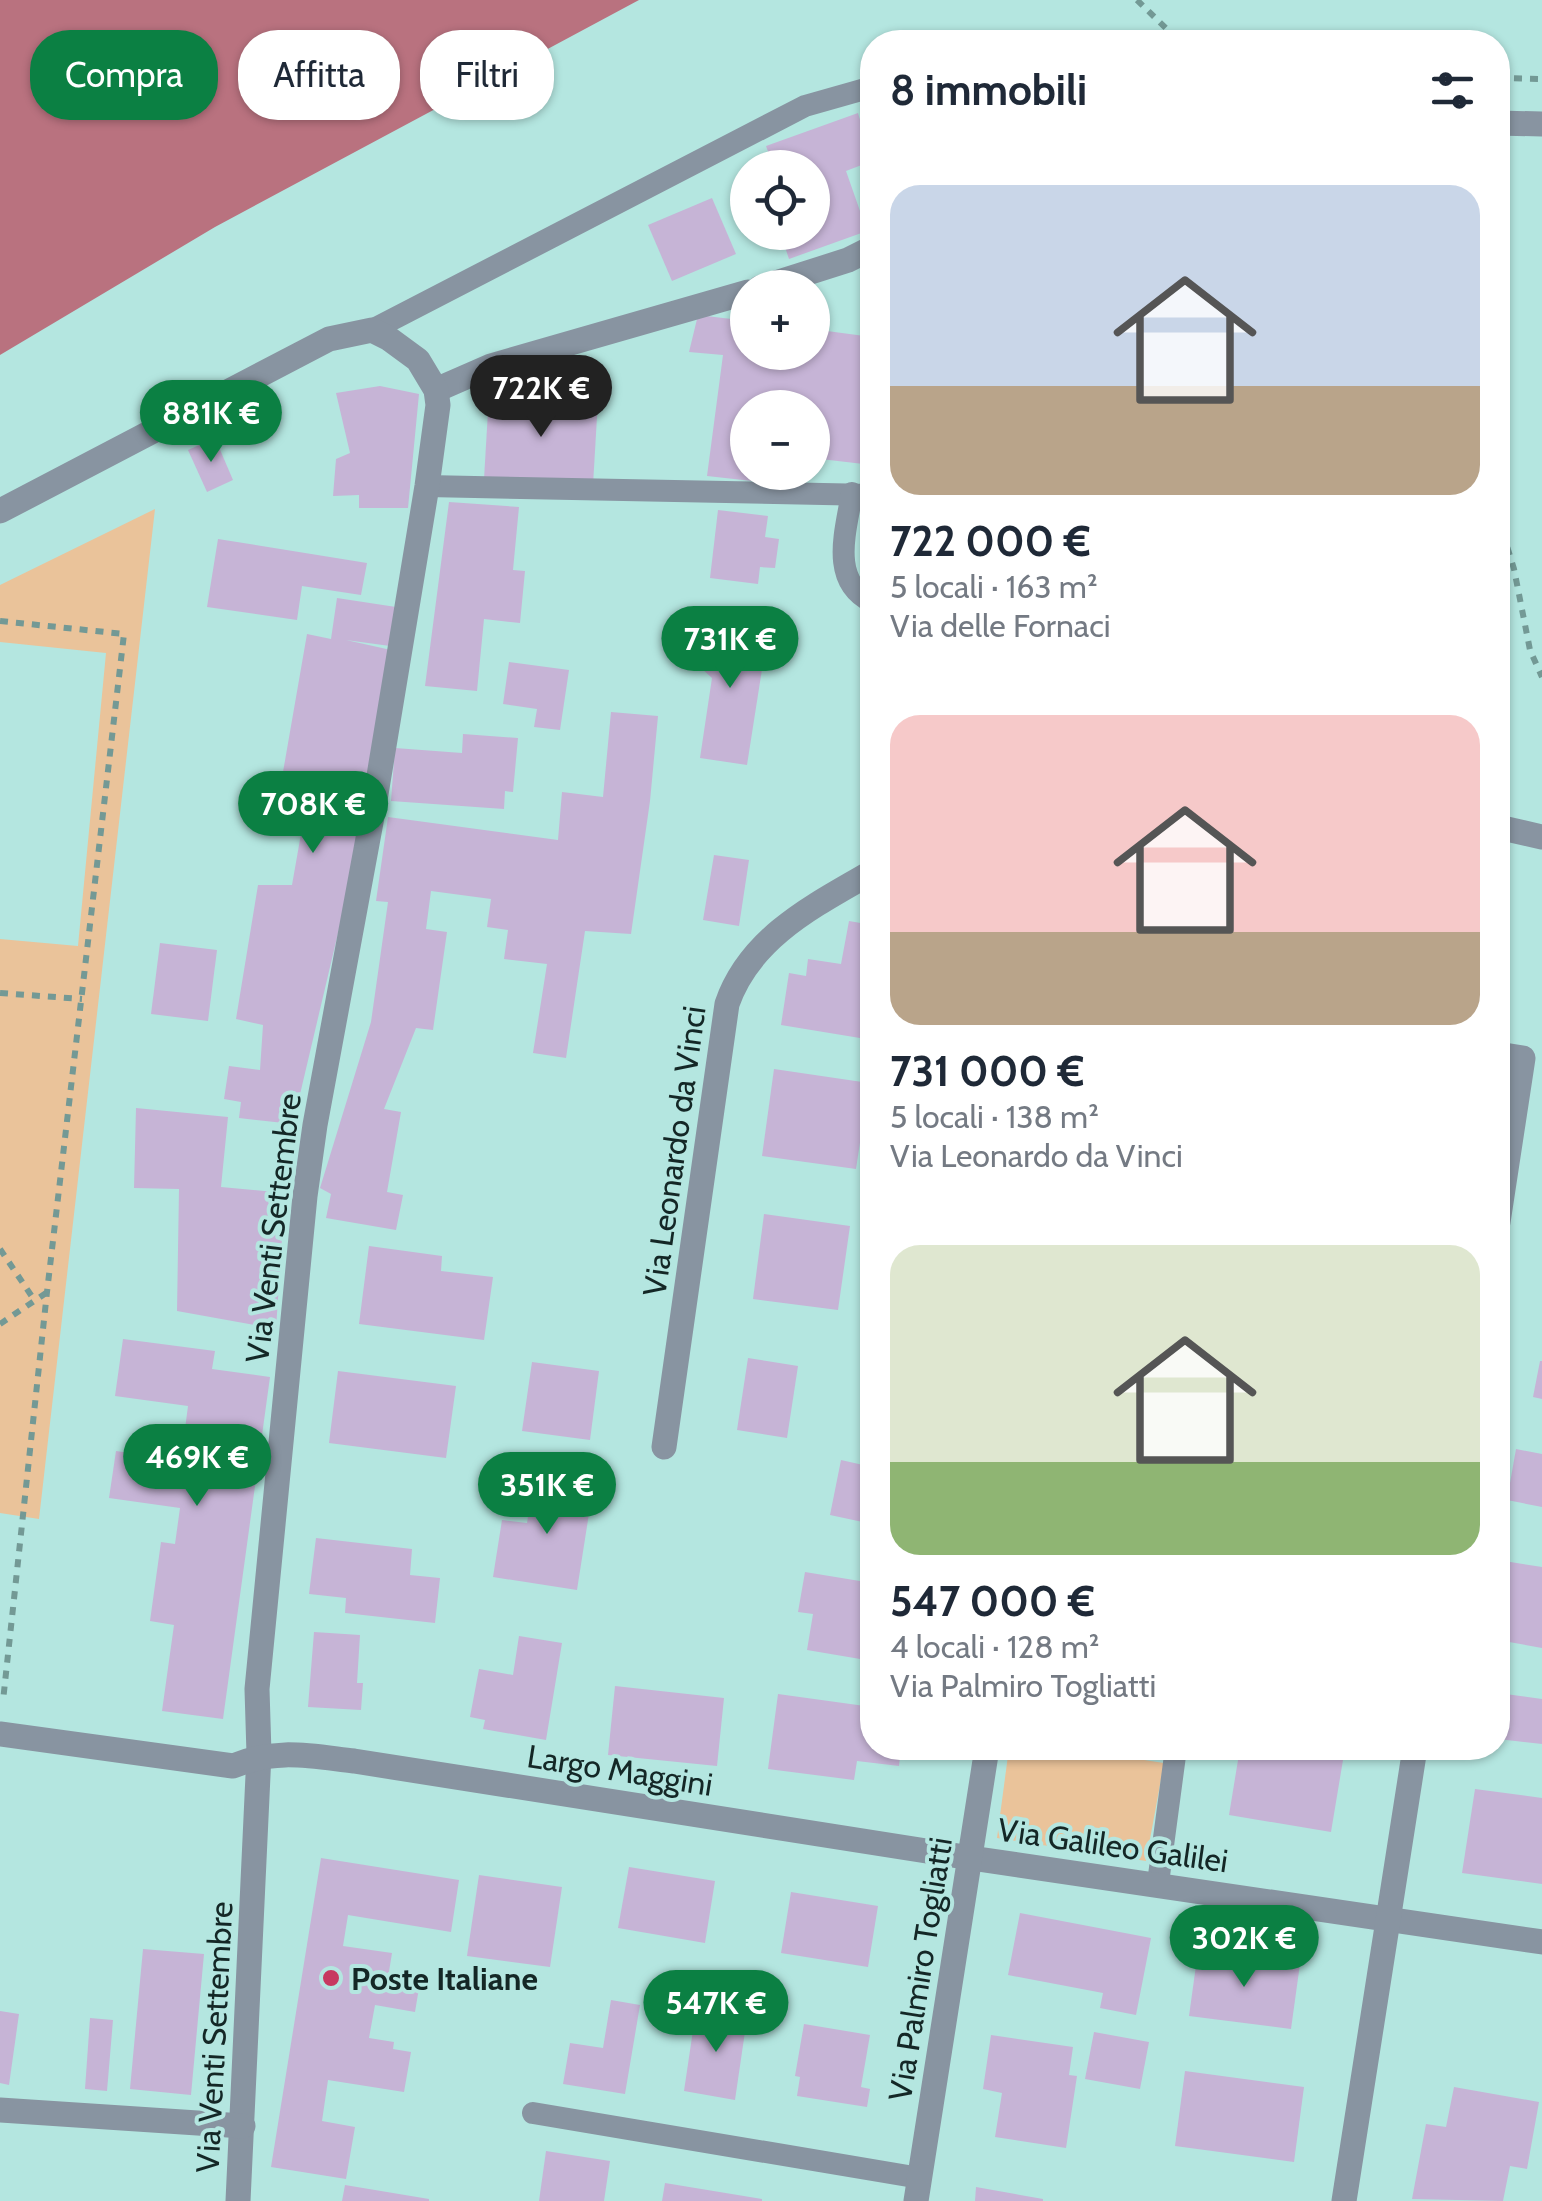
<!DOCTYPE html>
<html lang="it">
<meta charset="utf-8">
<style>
body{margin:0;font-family:Cabin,sans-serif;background:#f2f2f3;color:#1f2937;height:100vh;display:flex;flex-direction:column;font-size:38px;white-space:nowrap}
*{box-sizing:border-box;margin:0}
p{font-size:32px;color:#747a83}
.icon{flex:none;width:55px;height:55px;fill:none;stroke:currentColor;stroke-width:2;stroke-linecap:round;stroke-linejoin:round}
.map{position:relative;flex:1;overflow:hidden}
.details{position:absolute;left:860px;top:30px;width:650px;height:1730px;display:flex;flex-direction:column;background:#fff;border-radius:40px;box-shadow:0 2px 8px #0004}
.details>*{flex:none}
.top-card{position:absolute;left:30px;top:30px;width:680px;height:90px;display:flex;gap:20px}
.fabs{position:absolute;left:730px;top:150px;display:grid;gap:20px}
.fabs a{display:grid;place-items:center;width:100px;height:100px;border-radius:50%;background:#fff;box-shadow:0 2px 8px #0004;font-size:50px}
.price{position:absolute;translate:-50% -85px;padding:0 22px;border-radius:35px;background:#0b8043;color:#fff;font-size:32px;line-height:65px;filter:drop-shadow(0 2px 5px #0008)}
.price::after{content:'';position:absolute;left:50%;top:60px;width:30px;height:22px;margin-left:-15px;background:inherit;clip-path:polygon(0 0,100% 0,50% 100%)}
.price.on{background:#222;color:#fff}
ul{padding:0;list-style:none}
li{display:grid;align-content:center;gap:20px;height:530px;padding:0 30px}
li span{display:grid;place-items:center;height:310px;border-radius:30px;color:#555}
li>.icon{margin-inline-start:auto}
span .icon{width:180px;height:180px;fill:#fffc;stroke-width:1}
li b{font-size:42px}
h2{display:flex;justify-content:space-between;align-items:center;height:120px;padding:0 30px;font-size:42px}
.chip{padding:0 35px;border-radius:40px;background:#fff;box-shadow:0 2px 8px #0004;font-size:35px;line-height:90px}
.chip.on{background:#0b8043;color:#fff}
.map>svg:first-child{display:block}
.green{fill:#eac39a}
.water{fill:#b9727f}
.building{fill:#c6b4d6}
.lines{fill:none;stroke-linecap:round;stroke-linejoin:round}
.path{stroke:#739995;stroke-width:6;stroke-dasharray:8 8;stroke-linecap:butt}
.lane{stroke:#8894a1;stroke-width:22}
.street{stroke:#8894a1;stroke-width:25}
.poi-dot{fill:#c73960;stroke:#b4e6e0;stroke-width:4}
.labels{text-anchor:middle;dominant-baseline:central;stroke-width:8;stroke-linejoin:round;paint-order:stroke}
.street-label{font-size:32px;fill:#142726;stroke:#b4e6e0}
.poi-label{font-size:32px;font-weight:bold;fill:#142726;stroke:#b4e6e0;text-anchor:start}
</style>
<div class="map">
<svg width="1542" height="2201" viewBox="0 0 1542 2201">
<rect width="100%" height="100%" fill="#b4e6e0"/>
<g class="green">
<path d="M 155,509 L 39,1519 L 0,1513 L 0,939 L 78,946 L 106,653 L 0,642 L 0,585 Z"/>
<path d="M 1009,1748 L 1065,1748 L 1164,1763 L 1146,1861 L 997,1838 Z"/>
</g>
<path class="water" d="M 0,0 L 639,0 L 215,227 L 0,355 Z"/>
<g class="building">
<path d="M 858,113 L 872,161 L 846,171 L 867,231 L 789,259 L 780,232 L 812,232 L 812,168 L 774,168 L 766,146 Z"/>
<path d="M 712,198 L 736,254 L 672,281 L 648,225 Z"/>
<path d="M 698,315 L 748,321 L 748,352 L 812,352 L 812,329 L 872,337 L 872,465 L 812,458 L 812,408 L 748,408 L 748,472 L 752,472 L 752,481 L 707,476 L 723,355 L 689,352 Z"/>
<path d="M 380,386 L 419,394 L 408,508 L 359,508 L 359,495 L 333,496 L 336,459 L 350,453 L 336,393 Z"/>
<path d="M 489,394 L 598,400 L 593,485 L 484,479 Z"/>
<path d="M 215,438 L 233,480 L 207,492 L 188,450 Z"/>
<path d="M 449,502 L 519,507 L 513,570 L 525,571 L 520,623 L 484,619 L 477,691 L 425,686 Z"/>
<path d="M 718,510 L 768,516 L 765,537 L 779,539 L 775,568 L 760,567 L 758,584 L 710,578 Z"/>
<path d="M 218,539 L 367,563 L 361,595 L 302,586 L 297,620 L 207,607 Z"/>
<path d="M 337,598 L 396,607 L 390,646 L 346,640 L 391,650 L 347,895 L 293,1124 L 239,1118 L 241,1102 L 224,1099 L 229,1066 L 260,1070 L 263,1025 L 236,1019 L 258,885 L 292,885 L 311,777 L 283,772 L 307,634 L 331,639 Z"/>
<path d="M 727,615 L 765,650 L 747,765 L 700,758 L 712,678 L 689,657 Z"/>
<path d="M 509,662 L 569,670 L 560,730 L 534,727 L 537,709 L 503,704 Z"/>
<path d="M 611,712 L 658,716 L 650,801 L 631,934 L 585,931 L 566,1058 L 533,1053 L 547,964 L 504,959 L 508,930 L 487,927 L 491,899 L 431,891 L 426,929 L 447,932 L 433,1030 L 416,1028 L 384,1109 L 401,1112 L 387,1192 L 403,1195 L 396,1230 L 326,1218 L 331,1194 L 320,1188 L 371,1022 L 388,902 L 376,901 L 388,817 L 558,840 L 562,792 L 603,797 Z"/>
<path d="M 463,734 L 518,738 L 513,792 L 505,791 L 504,809 L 391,801 L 395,748 L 462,753 Z"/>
<path d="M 714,855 L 749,860 L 739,926 L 703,920 Z"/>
<path d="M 849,921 L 872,925 L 872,1040 L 781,1025 L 789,973 L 806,976 L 808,959 L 841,964 Z"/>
<path d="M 160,943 L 217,950 L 208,1021 L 151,1014 Z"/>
<path d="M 774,1069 L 869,1083 L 856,1169 L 762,1156 Z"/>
<path d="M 136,1108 L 228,1117 L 221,1187 L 285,1193 L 276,1329 L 177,1311 L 179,1189 L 134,1188 Z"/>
<path d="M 764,1214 L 850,1226 L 838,1310 L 753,1299 Z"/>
<path d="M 369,1246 L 442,1256 L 441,1271 L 493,1277 L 484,1340 L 359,1324 Z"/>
<path d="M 123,1339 L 215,1351 L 212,1369 L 270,1377 L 223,1719 L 162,1711 L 174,1625 L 150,1621 L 161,1542 L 175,1544 L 180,1508 L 109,1498 L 116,1451 L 181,1460 L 188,1406 L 115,1396 Z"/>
<path d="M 748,1358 L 798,1366 L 787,1438 L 737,1430 Z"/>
<path d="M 1540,1361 L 1542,1361 L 1542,1399 L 1533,1397 Z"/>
<path d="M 532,1362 L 599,1371 L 590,1440 L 522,1431 Z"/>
<path d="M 338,1371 L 456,1386 L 446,1458 L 329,1443 Z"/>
<path d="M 870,1378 L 872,1378 L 872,1425 L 864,1423 Z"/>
<path d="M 1516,1449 L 1542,1454 L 1542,1507 L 1507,1500 Z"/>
<path d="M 841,1460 L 872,1467 L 872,1524 L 830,1515 Z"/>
<path d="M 534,1479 L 593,1488 L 577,1590 L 493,1577 L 502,1520 L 527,1523 Z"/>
<path d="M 316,1538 L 412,1549 L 410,1575 L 440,1578 L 435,1623 L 345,1613 L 346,1598 L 309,1594 Z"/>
<path d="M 1498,1560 L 1542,1567 L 1542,1648 L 1498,1640 Z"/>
<path d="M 805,1572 L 872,1583 L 872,1661 L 807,1650 L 813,1614 L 798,1612 Z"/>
<path d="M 314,1632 L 360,1635 L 357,1683 L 363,1683 L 361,1710 L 308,1707 Z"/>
<path d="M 519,1636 L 562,1643 L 546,1740 L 483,1729 L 485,1720 L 470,1717 L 479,1669 L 513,1675 Z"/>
<path d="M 615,1686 L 724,1698 L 717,1766 L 608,1755 Z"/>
<path d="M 1498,1693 L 1542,1699 L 1542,1744 L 1498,1739 Z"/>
<path d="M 778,1694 L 872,1707 L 872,1748 L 901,1748 L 899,1766 L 857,1761 L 854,1780 L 768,1769 Z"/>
<path d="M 1240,1748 L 1345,1748 L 1331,1832 L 1229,1815 Z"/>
<path d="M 1475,1789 L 1542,1798 L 1542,1884 L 1462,1873 Z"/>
<path d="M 321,1858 L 459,1880 L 451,1932 L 348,1915 L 343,1946 L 392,1953 L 387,1984 L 419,1988 L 415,2012 L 375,2005 L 369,2038 L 394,2042 L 393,2049 L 411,2052 L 404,2092 L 328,2080 L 322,2121 L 355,2127 L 346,2179 L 271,2167 Z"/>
<path d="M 629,1867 L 715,1881 L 705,1943 L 618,1928 Z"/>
<path d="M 479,1875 L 562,1887 L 550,1967 L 467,1956 Z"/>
<path d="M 791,1892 L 878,1906 L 868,1967 L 781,1953 Z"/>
<path d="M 1020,1913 L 1151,1938 L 1136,2015 L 1100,2008 L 1103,1993 L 1008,1975 Z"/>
<path d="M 143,1949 L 204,1954 L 191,2095 L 130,2089 Z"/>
<path d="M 1198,1951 L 1300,1964 L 1291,2029 L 1189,2016 Z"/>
<path d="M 611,2000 L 640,2005 L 625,2094 L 563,2084 L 570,2043 L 603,2048 Z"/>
<path d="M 696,2010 L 747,2018 L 735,2100 L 684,2091 Z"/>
<path d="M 0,2011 L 19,2014 L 9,2085 L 0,2083 Z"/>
<path d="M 90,2018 L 113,2020 L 107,2091 L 85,2089 Z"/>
<path d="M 804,2024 L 870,2035 L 861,2087 L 870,2089 L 867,2107 L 797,2096 L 800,2077 L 795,2076 Z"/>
<path d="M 1094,2032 L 1149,2042 L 1140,2089 L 1085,2079 Z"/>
<path d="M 991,2035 L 1073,2047 L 1069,2075 L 1077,2076 L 1066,2148 L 995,2137 L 1002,2093 L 983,2089 Z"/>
<path d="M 1185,2071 L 1304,2087 L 1294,2162 L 1175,2146 Z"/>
<path d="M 1454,2087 L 1539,2102 L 1527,2169 L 1510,2166 L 1503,2201 L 1412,2199 L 1426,2124 L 1446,2127 Z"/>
<path d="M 546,2151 L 610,2161 L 604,2201 L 539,2201 Z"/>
<path d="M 665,2183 L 762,2199 L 762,2201 L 662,2201 Z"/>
<path d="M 345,2185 L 429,2199 L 429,2201 L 342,2201 Z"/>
<path d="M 976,2187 L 1043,2199 L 1043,2201 L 975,2201 Z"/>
</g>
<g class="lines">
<g class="path">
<path d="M 1137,0 L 1180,42"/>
<path d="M 1498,78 L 1542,79"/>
<path d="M 1498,517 L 1514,569 L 1530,650 L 1542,677"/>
<path d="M 0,621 L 124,634 L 47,1292 L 3,1701"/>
<path d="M 0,993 L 82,999"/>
<path d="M 0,1249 L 35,1301"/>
<path d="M 0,1324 L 46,1293"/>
</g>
<g class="lane">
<path d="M 372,330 L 805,106 L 872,87"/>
<path d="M 427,486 L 872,495"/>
<path d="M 852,493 C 846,531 829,581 872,602"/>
<path d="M 1158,1883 L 1176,1748 L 1171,1748"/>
<path d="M 533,2113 L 920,2178"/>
</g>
<g class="street">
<path d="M 1498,123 L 1542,124"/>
<path d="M 760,288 L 848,260 L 872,248"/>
<path d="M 436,390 L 491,366 L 748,292"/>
<path d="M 0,511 L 329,339 L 372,330 L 388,338 L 418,360 L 436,390 L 438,405 L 427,486 L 374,806 L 315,1125 L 305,1196 L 257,1689 L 259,1754 L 238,2201"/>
<path d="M 1498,827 L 1542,837"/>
<path d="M 1498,1054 L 1523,1058 L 1498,1222"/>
<path d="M 664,1447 L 727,1004 C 750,937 815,905 872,872"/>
<path d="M 0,1734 L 233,1766 C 276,1748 310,1756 354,1761 L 971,1858 L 1542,1942"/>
<path d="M 0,2110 L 243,2126"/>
<path d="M 916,2201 L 987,1748"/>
<path d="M 1344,2201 L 1415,1748"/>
</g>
</g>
<circle class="poi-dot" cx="331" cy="1978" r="10"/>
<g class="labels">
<g class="street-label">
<text transform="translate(674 1151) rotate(-82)">Via Leonardo da Vinci</text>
<text transform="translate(273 1228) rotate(-83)">Via Venti Settembre</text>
<text transform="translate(620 1770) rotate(9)">Largo Maggini</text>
<text transform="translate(1113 1845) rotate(8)">Via Galileo Galilei</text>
<text transform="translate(920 1969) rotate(-81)">Via Palmiro Togliatti</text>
<text transform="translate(214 2037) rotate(-87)">Via Venti Settembre</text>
</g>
<g class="poi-label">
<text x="351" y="1978">Poste Italiane</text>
</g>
</g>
</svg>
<div class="fabs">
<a><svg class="icon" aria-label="locate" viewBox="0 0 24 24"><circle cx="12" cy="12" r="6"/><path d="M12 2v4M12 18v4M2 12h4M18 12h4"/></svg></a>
<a>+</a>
<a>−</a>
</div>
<b class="price on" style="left:541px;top:440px">722K €</b>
<b class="price" style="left:211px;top:465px">881K €</b>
<b class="price" style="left:730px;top:691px">731K €</b>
<b class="price" style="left:313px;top:856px">708K €</b>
<b class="price" style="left:197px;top:1509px">469K €</b>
<b class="price" style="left:547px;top:1537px">351K €</b>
<b class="price" style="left:1244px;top:1990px">302K €</b>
<b class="price" style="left:716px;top:2055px">547K €</b>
<div class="top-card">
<a class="chip on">Compra</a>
<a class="chip">Affitta</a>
<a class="chip">Filtri</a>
</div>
<section class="details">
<h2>8 immobili<svg class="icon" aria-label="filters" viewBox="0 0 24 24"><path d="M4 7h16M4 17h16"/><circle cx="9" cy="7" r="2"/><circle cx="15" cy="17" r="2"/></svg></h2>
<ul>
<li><span style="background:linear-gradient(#c9d6e8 65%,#b9a48a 0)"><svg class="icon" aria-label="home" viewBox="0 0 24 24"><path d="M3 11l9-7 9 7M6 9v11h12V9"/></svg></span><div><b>722 000 €</b><p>5 locali · 163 m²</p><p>Via delle Fornaci</p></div></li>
<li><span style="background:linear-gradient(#f6c9c9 70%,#b9a48a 0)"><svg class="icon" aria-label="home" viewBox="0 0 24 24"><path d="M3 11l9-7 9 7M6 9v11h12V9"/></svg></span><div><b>731 000 €</b><p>5 locali · 138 m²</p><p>Via Leonardo da Vinci</p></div></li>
<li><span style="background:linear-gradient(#dfe7d0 70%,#8fb573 0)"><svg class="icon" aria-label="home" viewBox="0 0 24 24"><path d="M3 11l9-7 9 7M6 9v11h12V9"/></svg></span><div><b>547 000 €</b><p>4 locali · 128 m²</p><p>Via Palmiro Togliatti</p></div></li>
</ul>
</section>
</div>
